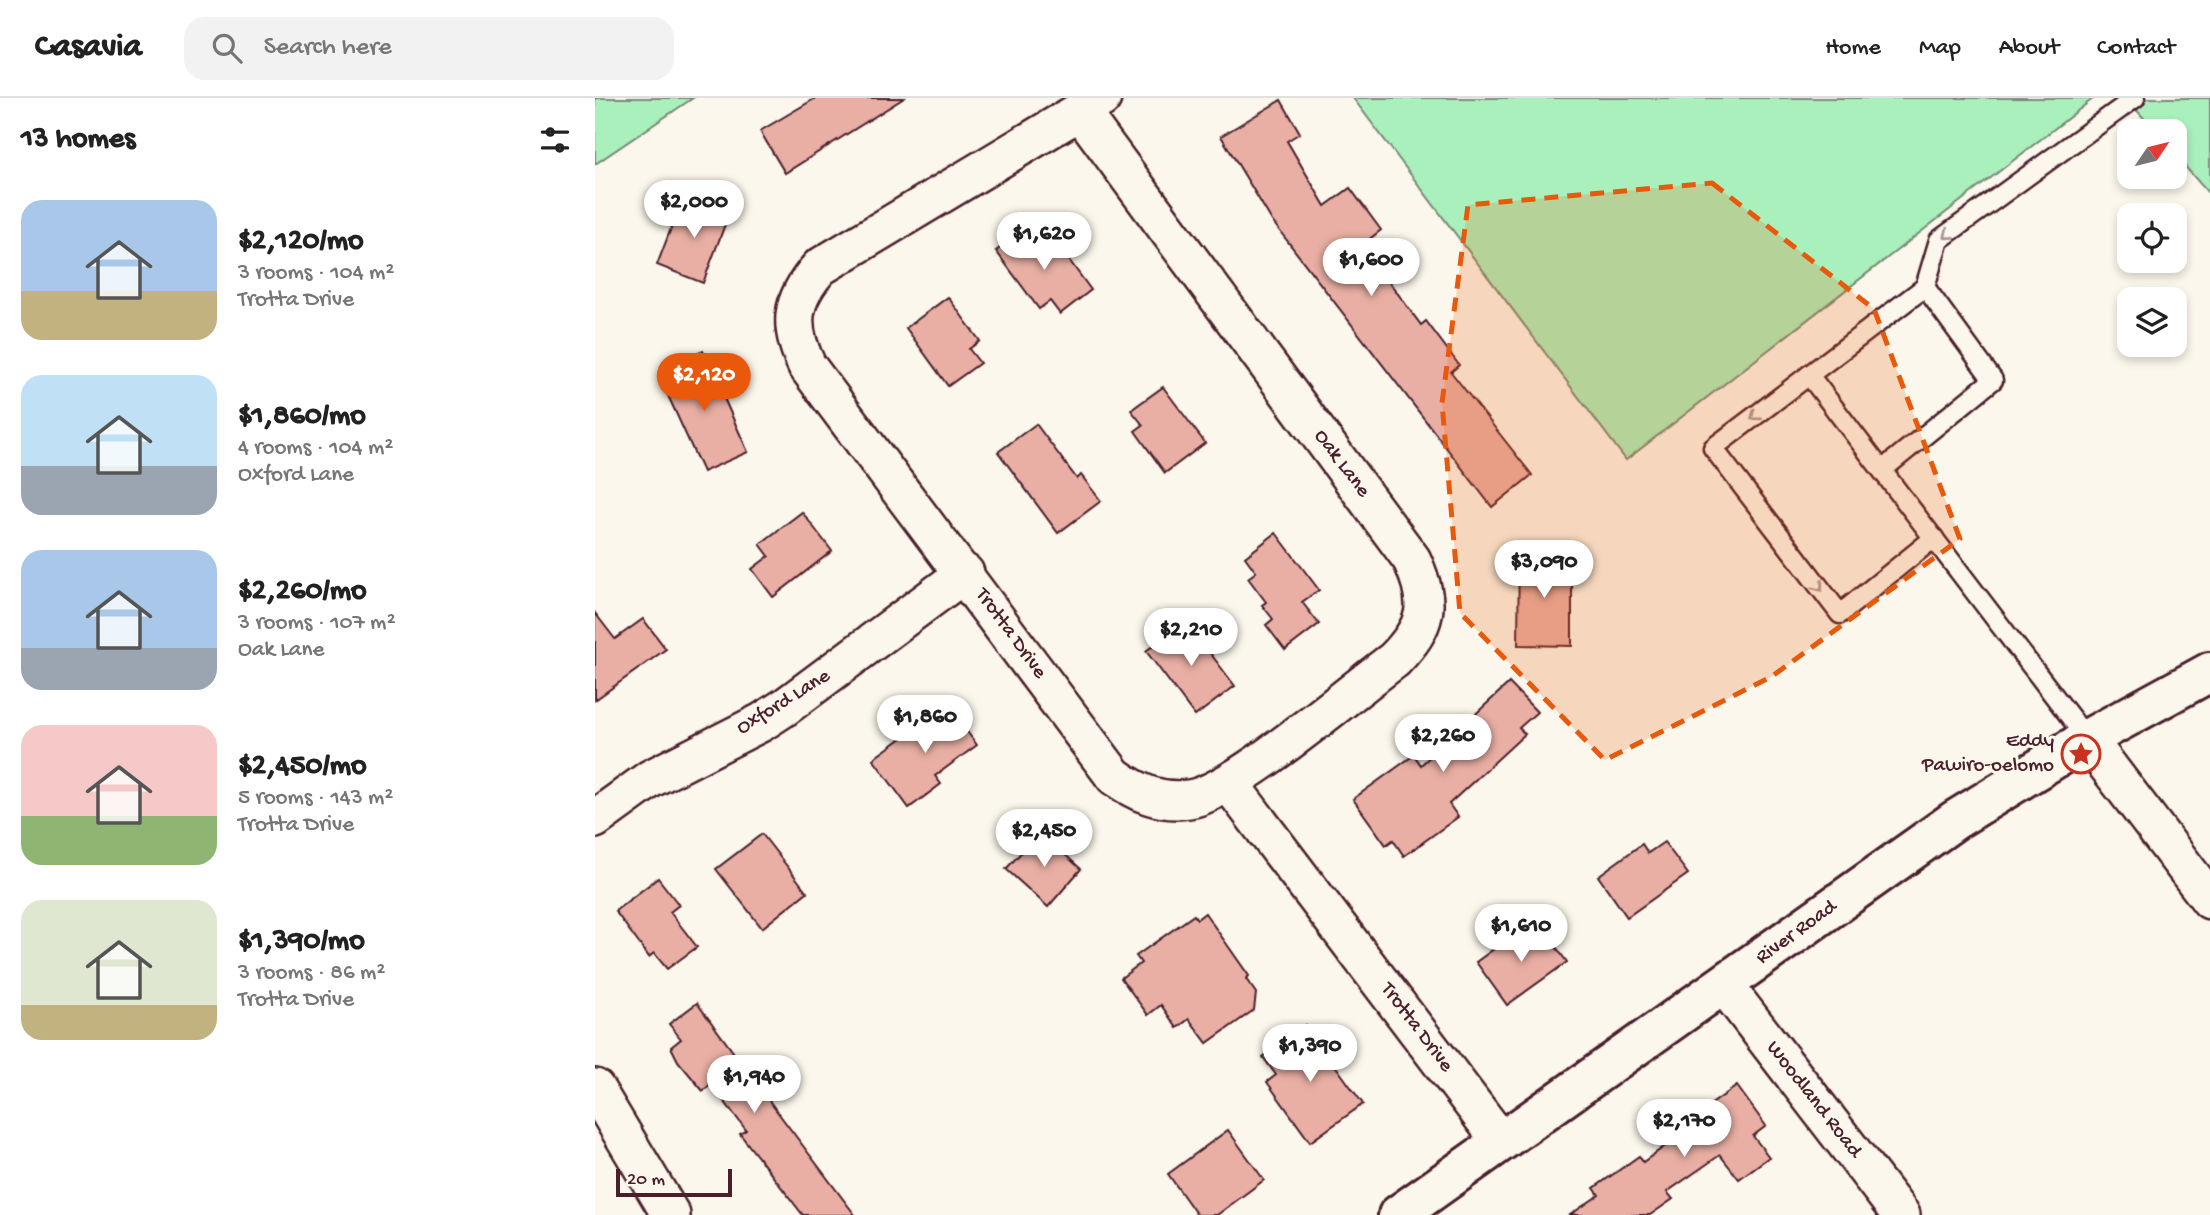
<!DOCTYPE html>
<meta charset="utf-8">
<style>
body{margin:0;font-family:"Gochi Hand",sans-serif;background:#f2f2f2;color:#222;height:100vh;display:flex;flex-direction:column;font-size:26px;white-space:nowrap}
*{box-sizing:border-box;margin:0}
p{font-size:23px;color:#767676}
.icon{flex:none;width:38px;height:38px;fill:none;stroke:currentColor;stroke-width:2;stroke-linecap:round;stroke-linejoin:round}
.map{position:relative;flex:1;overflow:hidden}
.drawer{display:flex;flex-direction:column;background:#fff;width:595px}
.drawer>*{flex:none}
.needle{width:46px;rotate:55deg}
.controls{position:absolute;left:1522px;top:21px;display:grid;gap:14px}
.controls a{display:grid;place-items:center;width:70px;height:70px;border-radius:14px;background:#fff;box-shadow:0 4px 10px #0003;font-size:35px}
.scale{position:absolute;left:21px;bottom:18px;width:116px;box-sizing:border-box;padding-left:7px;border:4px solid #4a1f2b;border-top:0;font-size:19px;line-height:24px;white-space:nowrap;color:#4a1f2b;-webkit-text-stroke:5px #fbf7ec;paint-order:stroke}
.price{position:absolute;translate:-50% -60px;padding:0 16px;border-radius:24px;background:#fff;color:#222;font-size:23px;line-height:46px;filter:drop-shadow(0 2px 4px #0008)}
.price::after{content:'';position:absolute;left:50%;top:42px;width:21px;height:16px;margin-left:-10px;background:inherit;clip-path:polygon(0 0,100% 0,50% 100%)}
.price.active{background:#ea580c;color:#fff}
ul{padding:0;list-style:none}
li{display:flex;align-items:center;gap:21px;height:175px;padding:0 21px}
li span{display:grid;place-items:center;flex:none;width:196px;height:140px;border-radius:21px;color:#555}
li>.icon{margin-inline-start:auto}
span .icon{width:84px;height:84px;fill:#fffc;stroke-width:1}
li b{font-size:30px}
h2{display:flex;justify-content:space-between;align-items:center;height:84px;padding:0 21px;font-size:30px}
header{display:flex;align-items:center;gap:42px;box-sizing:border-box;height:98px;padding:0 35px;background:#fff;border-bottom:2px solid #e0e0e0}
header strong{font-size:33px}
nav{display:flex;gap:38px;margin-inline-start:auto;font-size:24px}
.search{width:490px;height:63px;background:#f2f2f2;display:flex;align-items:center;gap:18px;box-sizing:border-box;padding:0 24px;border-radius:21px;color:#767676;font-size:26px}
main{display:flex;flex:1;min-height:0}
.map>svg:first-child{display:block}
.green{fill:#a9f0bd;stroke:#7a8874;stroke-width:2}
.building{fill:#e9afa4;stroke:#4a1f2b;stroke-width:2}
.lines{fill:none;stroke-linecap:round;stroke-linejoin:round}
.lane-casing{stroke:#4a1f2b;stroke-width:23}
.street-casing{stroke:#4a1f2b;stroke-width:42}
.secondary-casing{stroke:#4a1f2b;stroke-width:44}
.lane{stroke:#fbf7ec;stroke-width:18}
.street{stroke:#fbf7ec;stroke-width:37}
.secondary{stroke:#fbf7ec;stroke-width:38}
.oneway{stroke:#ab9695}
.marked{fill:#e8590c;fill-opacity:0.2;stroke:#e8590c;stroke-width:5;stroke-dasharray:14 9;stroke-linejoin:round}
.labels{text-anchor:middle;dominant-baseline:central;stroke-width:6;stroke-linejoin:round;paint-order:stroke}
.street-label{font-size:21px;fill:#4a1f2b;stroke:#fbf7ec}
.poi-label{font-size:21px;fill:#4a1f2b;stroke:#fbf7ec;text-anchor:end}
</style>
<header>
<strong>Casavia</strong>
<div class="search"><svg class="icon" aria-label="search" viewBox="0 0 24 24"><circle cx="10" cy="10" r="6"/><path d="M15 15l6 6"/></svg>Search here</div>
<nav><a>Home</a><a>Map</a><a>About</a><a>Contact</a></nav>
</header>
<main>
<section class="drawer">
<h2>13 homes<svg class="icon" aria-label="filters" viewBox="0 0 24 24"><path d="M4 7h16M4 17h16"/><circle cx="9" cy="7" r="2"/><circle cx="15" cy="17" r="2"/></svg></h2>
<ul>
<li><span style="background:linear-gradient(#a9c7e8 65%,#c2b280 0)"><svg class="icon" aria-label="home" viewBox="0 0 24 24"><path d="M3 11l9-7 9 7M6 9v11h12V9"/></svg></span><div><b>$2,120/mo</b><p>3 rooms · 104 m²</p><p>Trotta Drive</p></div></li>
<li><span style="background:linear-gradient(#bfe0f5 65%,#9aa5b1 0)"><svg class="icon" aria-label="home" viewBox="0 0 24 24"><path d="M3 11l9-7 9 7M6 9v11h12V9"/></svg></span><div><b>$1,860/mo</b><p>4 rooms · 104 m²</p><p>Oxford Lane</p></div></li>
<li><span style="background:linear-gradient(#a9c7e8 70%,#9aa5b1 0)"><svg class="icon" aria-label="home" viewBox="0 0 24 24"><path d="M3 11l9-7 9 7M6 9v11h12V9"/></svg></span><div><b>$2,260/mo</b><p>3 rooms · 107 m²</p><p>Oak Lane</p></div></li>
<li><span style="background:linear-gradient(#f6c9c9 65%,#8fb573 0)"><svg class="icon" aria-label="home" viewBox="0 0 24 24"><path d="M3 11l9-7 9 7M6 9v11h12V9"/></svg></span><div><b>$2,450/mo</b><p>5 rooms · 143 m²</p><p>Trotta Drive</p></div></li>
<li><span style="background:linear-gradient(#dfe7d0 75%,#c2b280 0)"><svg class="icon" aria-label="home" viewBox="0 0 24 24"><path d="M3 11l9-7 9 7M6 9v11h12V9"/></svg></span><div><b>$1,390/mo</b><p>3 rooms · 86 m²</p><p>Trotta Drive</p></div></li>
</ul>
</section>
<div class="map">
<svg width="1615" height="1117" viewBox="0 0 1615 1117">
<rect width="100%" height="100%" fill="#fbf7ec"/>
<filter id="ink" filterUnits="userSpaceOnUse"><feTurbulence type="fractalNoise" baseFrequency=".0143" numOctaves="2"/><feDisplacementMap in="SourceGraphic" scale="14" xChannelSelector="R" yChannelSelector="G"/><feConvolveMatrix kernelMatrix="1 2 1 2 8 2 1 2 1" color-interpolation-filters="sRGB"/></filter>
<g filter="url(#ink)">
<g class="green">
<path d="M 0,0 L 98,0 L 0,66 Z"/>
<path d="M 758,0 L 1499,0 L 1031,362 Z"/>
<path d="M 1531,0 L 1615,0 L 1615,97 L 1580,57 L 1580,33 L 1560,33 Z"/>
</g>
<g class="building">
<path d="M 221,0 L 309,0 L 190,75 L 165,33 Z"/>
<path d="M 686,2 L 705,35 L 692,43 L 730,108 L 755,90 L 786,132 L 767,147 L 826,227 L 831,223 L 864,267 L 856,274 L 937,377 L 897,409 L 677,123 L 626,38 Z"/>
<path d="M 97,98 L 135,113 L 108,185 L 62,167 L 81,117 L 88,120 Z"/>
<path d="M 427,134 L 438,149 L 455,136 L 496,192 L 465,216 L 455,203 L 444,211 L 401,153 Z"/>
<path d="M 353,199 L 385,243 L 374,251 L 385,265 L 353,288 L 311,230 Z"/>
<path d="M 108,253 L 153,354 L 108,374 L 70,291 L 79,287 L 71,270 Z"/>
<path d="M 568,289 L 610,345 L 570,375 L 540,333 L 548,327 L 536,312 Z"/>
<path d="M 441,326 L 482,381 L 486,377 L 506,403 L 463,435 L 403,354 Z"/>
<path d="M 207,414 L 237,453 L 178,499 L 157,471 L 174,458 L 165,446 Z"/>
<path d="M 681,435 L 724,492 L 707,504 L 724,526 L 690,552 L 671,527 L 678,521 L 667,507 L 671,504 L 653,480 L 661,474 L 650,459 Z"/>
<path d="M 924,451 L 967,452 L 966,478 L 977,478 L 977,548 L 923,547 Z"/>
<path d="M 0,515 L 20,541 L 48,521 L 71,551 L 0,602 Z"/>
<path d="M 591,523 L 640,588 L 600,618 L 551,553 Z"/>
<path d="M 914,585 L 942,614 L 924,630 L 930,636 L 854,706 L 863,719 L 809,758 L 798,742 L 791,747 L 758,701 L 819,657 L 826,667 Z"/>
<path d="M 352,607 L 382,647 L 340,678 L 346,686 L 314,710 L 278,661 Z"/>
<path d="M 445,734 L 486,771 L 453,809 L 411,771 Z"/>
<path d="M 167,736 L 212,794 L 167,830 L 121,771 Z"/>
<path d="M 1069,744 L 1093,776 L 1032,819 L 1003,778 L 1047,746 L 1053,755 Z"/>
<path d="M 63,780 L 84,807 L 75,814 L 102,849 L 72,871 L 59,855 L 54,859 L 20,813 Z"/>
<path d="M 610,815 L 654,878 L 651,881 L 661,895 L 659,912 L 612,945 L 594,921 L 582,930 L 566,907 L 553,917 L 526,880 L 546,865 L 541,858 L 599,817 L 602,821 Z"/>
<path d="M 947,830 L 972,864 L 912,907 L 881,864 L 925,832 L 931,841 Z"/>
<path d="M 102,905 L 181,1012 L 260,1117 L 208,1117 L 145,1036 L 151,1032 L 116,986 L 108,993 L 83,963 L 76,949 L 86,941 L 74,926 Z"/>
<path d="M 711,927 L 768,1006 L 715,1044 L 672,984 L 681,977 L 668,959 Z"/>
<path d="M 1142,988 L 1171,1028 L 1158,1038 L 1174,1059 L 1144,1081 L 1125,1057 L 1072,1094 L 1078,1101 L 1055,1117 L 975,1117 L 1004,1097 L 999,1090 L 1044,1058 L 1048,1064 L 1102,1025 L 1098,1019 Z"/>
<path d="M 633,1032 L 669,1082 L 622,1117 L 602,1117 L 573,1076 Z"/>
</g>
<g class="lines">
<defs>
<g id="lane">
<path d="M 1330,189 L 1344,142 L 1540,0"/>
<path d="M 1214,277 L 1118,350 L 1245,516 L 1339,440"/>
<path d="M 1287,372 L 1398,282 L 1330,189 L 1214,277 L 1492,641"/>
</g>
<g id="street">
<path d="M 485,13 L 817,462 C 837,507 833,527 799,562 C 758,592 637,696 594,701 C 565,705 542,695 519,678 L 212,268 C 193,228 195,203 225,169 L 485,13 L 507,0"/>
<path d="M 1492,641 L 1615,802"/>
<path d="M 634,685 L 905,1042"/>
<path d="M 0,721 L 55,681 L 167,624 L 190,609 L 370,475"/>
<path d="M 1130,888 L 1306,1117"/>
<path d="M 0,990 L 76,1117"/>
</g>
<path id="secondary" d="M 803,1117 L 1360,722 L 1492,641 L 1615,574"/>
</defs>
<use href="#lane" class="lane-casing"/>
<use href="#street" class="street-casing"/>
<use href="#secondary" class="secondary-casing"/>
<use href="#lane" class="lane"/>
<use href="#street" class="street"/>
<use href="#secondary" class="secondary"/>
</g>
<defs><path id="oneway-chevron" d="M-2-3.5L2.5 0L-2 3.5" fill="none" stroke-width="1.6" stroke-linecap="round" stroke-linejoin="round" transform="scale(1.75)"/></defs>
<g class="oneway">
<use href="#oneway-chevron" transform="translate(1353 137) rotate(140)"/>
<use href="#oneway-chevron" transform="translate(1160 318) rotate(143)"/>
<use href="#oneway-chevron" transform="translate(1224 489) rotate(53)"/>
</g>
</g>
<path class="marked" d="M 1117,85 L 1279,211 L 1365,441 L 1176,579 L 1010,662 L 865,515 L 847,305 L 873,107 Z"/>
<defs>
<symbol id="sight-ring" viewBox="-11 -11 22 22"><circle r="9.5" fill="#fbf7ec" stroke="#c8321e" stroke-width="1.5"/><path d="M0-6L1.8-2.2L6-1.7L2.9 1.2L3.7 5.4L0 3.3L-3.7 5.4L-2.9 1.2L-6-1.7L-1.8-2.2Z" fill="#c8321e"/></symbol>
</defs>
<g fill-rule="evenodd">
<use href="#sight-ring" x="1464" y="634" width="44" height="44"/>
</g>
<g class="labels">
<g class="street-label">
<text transform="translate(746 366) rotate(53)">Oak Lane</text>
<text transform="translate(415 536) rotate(54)">Trotta Drive</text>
<text transform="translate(189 605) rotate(-32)">Oxford Lane</text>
<text transform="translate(1202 835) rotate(-36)">River Road</text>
<text transform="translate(821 930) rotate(53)">Trotta Drive</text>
<text transform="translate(1218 1002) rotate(52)">Woodland Road</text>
</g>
<g class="poi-label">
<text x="1459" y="644">Eddy<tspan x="1459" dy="24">Pawiro-oelomo</tspan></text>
</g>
</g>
</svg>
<div class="controls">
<a><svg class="needle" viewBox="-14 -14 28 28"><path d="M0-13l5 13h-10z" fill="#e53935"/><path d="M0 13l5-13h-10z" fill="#767676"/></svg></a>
<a><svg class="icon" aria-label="locate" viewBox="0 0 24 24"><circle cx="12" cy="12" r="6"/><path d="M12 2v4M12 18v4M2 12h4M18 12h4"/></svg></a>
<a><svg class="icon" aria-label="layers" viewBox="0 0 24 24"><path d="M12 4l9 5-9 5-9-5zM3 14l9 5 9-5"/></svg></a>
</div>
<div class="scale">20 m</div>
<b class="price" style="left:99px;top:142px">$2,000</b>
<b class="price" style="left:449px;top:174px">$1,620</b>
<b class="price" style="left:776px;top:200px">$1,600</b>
<b class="price active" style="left:109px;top:315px">$2,120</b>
<b class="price" style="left:949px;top:502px">$3,090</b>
<b class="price" style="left:596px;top:570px">$2,210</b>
<b class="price" style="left:330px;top:657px">$1,860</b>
<b class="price" style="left:848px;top:676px">$2,260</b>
<b class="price" style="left:449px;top:771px">$2,450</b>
<b class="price" style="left:926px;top:866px">$1,610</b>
<b class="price" style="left:715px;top:986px">$1,390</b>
<b class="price" style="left:159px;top:1017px">$1,940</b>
<b class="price" style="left:1089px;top:1061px">$2,170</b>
</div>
</main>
